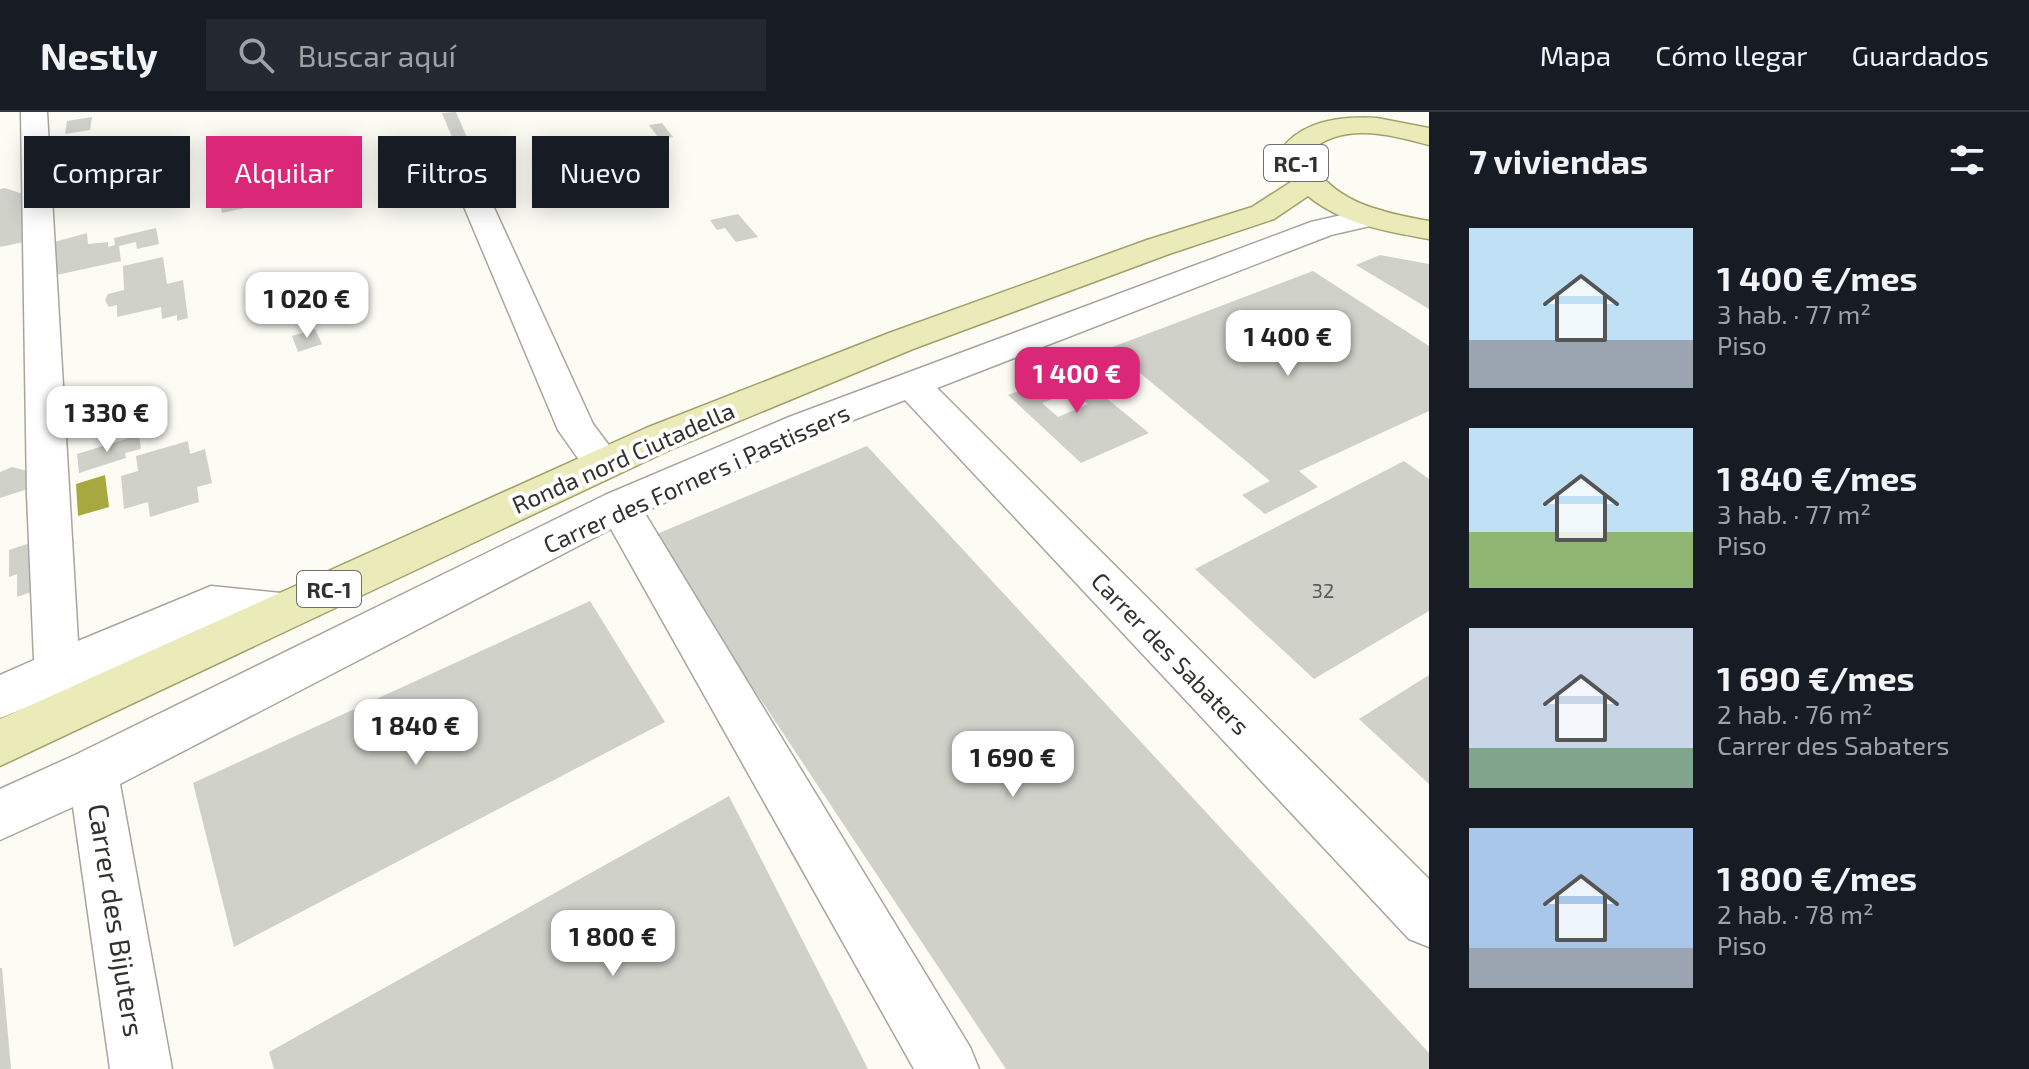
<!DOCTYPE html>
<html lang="es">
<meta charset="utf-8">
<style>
body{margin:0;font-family:"Exo 2",sans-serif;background:#242831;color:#f1f3f6;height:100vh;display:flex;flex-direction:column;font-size:30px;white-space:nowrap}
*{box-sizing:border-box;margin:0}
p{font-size:26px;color:#9ea1a6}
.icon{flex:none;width:44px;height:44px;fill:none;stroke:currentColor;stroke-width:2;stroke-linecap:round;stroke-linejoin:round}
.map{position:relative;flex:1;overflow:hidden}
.panel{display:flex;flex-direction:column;background:#171b24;width:600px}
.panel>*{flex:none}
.top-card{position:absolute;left:24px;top:24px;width:760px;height:72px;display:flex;gap:16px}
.price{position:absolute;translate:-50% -68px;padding:0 18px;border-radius:16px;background:#fff;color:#222;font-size:26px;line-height:52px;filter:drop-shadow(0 2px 4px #0008)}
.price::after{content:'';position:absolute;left:50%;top:48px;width:24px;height:18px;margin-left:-12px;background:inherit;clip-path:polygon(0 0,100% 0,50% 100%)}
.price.on{background:#db2777;color:#fff}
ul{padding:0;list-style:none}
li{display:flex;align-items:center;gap:24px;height:200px;padding:0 40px}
li span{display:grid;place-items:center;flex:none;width:224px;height:160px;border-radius:0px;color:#555}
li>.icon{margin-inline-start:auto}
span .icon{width:96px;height:96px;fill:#fffc;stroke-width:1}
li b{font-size:34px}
h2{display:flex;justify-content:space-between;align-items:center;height:96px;padding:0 40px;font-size:34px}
.pill{padding:0 28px;border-radius:0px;background:#171b24;box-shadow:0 4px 20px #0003;font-size:28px;line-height:72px}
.pill.on{background:#db2777;color:#fff}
header{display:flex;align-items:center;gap:48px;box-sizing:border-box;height:112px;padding:0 40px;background:#171b24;border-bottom:2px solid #363941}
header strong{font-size:38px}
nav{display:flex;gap:44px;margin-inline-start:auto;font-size:28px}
.search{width:560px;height:72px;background:#242831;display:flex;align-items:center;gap:20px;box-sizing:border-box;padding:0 28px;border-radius:0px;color:#9ea1a6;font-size:30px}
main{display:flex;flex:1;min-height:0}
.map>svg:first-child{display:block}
.water{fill:#a8a840}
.building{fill:#d0d1c9;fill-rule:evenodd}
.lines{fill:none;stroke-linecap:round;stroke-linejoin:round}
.minor-casing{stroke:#a6a69f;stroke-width:3}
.major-casing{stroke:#a0a16a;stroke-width:3}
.minor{fill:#fff;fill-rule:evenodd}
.major{fill:#eaebb9;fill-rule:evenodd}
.labels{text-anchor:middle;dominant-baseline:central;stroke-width:8;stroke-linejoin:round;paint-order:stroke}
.number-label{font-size:20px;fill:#595955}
.shield{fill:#fff;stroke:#6f6f6d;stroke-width:2}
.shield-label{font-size:22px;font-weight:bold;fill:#31312e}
.street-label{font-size:24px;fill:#31312e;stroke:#fff}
.near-street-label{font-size:28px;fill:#31312e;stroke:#fff}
</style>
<header>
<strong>Nestly</strong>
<div class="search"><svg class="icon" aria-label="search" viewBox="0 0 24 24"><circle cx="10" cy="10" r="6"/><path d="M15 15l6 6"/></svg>Buscar aquí</div>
<nav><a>Mapa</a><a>Cómo llegar</a><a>Guardados</a></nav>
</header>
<main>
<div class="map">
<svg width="1429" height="957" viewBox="0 0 1429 957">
<rect width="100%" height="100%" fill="#fcfcf5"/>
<path class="water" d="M 105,363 L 109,395 L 78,404 L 76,372 Z"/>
<g class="building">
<path d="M 456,0 L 468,28 L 454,30 L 442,1 Z"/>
<path d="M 92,5 L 90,18 L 65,22 L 67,9 Z"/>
<path d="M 662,11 L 673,25 L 660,28 L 649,13 Z"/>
<path d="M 341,36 L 345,52 L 257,67 L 255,51 Z"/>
<path d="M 156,53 L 155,63 L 152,63 L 150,90 L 110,96 L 110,90 L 106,91 L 108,82 L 116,74 L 117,60 Z"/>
<path d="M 257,73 L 260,93 L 222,101 L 218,81 Z"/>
<path d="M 5,76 L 23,82 L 24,130 L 0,135 L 0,77 Z"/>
<path d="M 738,102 L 758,125 L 736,130 L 725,116 L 717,118 L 710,108 Z"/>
<path d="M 156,116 L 159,132 L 137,137 L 136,130 L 119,134 L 121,149 L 52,164 L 51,131 L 87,121 L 88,132 L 108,130 L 108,135 L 115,133 L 114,126 Z"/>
<path d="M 1380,143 L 1429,152 L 1429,197 L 1356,153 Z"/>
<path d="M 163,145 L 167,172 L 183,168 L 188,206 L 177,209 L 177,203 L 162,207 L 161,195 L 117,205 L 117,193 L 109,195 L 105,188 L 108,182 L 124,178 L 123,154 Z"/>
<path d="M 1313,159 L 1429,234 L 1429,299 L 1299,359 L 1318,375 L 1265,402 L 1242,383 L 1270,369 L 1110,236 Z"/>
<path d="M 315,217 L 322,232 L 298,240 L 292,224 Z"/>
<path d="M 1073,257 L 1089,272 L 1149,321 L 1081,351 L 1008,283 L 1034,273 L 1032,269 L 1036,264 L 1048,267 ZM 1072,279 L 1088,292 L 1058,305 L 1042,291 Z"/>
<path d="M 139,323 L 141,337 L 125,341 L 126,346 L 79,361 L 77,342 Z"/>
<path d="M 188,329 L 190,342 L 205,337 L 212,371 L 197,375 L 199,390 L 150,405 L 148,390 L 124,397 L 121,364 L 138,359 L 136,344 Z"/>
<path d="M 867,334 L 1429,941 L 1429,957 L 1006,957 L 652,424 Z"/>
<path d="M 1404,349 L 1429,367 L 1429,499 L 1314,567 L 1195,457 Z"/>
<path d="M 12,355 L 28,359 L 28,377 L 0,386 L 0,360 Z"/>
<path d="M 30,431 L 31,480 L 17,485 L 17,462 L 9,465 L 9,438 Z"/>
<path d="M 590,489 L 665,610 L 234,835 L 193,671 Z"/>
<path d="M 1429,563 L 1429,672 L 1359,607 Z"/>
<path d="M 729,684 L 868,957 L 274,957 L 269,940 Z"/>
<path d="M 0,856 L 2,856 L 11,957 L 0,957 Z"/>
</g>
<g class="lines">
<defs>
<g id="minor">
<path d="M 21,0 L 47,0 L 78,529 L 211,474 L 281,481 L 297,486 L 303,499 L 297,512 L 281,517 L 214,511 L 83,570 L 87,601 L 80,616 L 63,623 L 46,616 L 38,591 L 0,606 L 0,563 L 34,548 L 27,383 Z"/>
<path d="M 460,44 L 470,46 L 474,52 L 593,312 L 623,352 L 617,362 L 603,366 L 589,362 L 558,318 L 446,52 L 450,46 Z"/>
<path d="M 1372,96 L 1383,99 L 1387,105 L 1383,111 L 1331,123 L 937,276 L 1429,767 L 1429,835 L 1409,827 L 905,288 L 815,323 L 644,400 L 970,935 L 979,957 L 914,957 L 611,417 L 120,672 L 172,957 L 110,957 L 73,695 L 0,728 L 0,677 L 75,643 L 605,383 L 789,305 L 1311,110 Z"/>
</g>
<path id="major" d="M 1377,6 L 1429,16 L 1429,33 C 1390,23 1343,9 1309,40 C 1324,89 1383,101 1429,109 L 1429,127 C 1388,120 1342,112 1308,84 L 1274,107 L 1169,142 L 913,237 L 674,336 L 0,654 L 0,607 L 646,316 L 889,221 L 1147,128 L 1252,95 L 1294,68 L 1286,57 L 1281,38 C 1302,8 1343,4 1377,6 Z"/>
</defs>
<use href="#minor" class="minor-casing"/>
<use href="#major" class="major-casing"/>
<use href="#minor" class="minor"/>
<use href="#major" class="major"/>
</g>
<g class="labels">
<g class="number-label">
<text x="1323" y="478">32</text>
</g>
<g class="shield">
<rect x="1264" y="33" width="64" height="36" rx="6"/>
<rect x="297" y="459" width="64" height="36" rx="6"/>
</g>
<g class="shield-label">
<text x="1296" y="51">RC-1</text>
<text x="329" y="477">RC-1</text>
</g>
<g class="street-label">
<text transform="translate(623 345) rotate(-24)">Ronda nord Ciutadella</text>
<text transform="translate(696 366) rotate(-24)">Carrer des Forners i Pastissers</text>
<text transform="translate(1171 541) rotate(46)">Carrer des Sabaters</text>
</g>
<g class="near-street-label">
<text transform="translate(117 808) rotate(81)">Carrer des Bijuters</text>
</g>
</g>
</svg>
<b class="price" style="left:307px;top:228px">1 020 €</b>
<b class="price" style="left:1288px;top:266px">1 400 €</b>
<b class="price on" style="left:1077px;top:303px">1 400 €</b>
<b class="price" style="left:107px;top:342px">1 330 €</b>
<b class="price" style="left:416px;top:655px">1 840 €</b>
<b class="price" style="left:1013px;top:687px">1 690 €</b>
<b class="price" style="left:613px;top:866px">1 800 €</b>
<div class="top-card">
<a class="pill">Comprar</a>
<a class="pill on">Alquilar</a>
<a class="pill">Filtros</a>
<a class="pill">Nuevo</a>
</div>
</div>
<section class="panel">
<h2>7 viviendas<svg class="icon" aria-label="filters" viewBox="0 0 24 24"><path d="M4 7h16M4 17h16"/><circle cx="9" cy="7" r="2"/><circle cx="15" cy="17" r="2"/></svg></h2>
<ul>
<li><span style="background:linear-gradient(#bfe0f5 70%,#9aa5b1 0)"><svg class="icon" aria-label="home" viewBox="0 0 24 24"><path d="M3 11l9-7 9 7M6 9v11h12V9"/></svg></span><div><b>1 400 €/mes</b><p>3 hab. · 77 m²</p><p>Piso</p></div></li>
<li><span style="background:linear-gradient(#bfe0f5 65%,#8fb573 0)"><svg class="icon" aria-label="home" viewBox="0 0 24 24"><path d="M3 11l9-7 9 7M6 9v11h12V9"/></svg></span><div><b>1 840 €/mes</b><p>3 hab. · 77 m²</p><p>Piso</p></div></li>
<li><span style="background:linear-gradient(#c9d6e8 75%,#7fa58c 0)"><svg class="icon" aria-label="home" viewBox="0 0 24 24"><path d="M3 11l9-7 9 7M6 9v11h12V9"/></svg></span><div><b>1 690 €/mes</b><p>2 hab. · 76 m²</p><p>Carrer des Sabaters</p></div></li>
<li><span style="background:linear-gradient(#a9c7e8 75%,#9aa5b1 0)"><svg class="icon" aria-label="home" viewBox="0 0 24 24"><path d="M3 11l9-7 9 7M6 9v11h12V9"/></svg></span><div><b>1 800 €/mes</b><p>2 hab. · 78 m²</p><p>Piso</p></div></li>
</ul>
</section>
</main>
